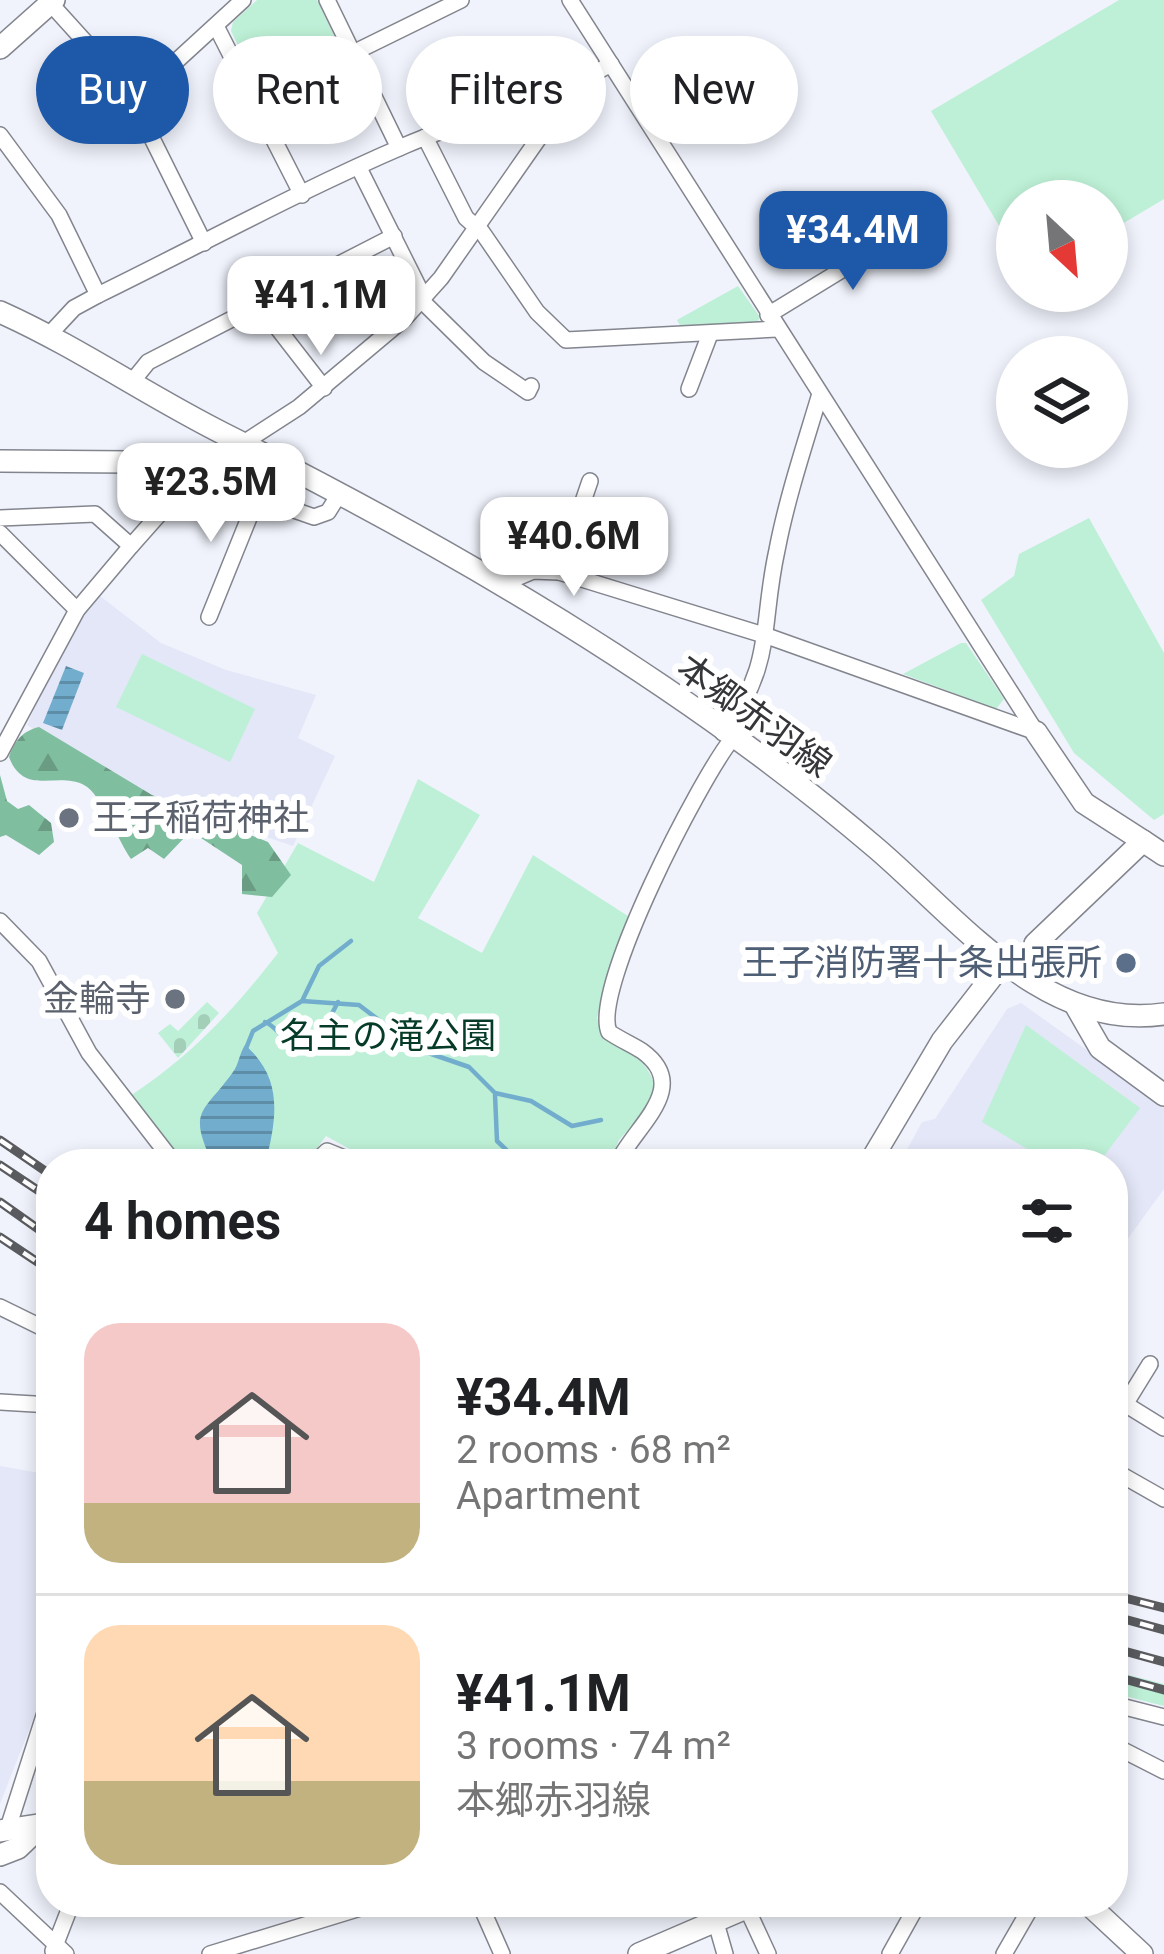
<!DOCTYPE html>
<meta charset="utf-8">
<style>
body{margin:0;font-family:Roboto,"Noto Sans JP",sans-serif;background:#f2f2f2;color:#202124;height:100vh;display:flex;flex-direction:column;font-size:45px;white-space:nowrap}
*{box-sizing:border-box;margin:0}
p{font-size:39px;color:#757577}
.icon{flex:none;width:66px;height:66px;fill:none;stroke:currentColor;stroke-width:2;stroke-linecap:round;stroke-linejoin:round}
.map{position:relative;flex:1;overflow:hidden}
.side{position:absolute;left:36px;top:1149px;width:1092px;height:768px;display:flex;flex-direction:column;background:#fff;border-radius:48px;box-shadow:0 6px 18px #0003}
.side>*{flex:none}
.banner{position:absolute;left:36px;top:36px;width:1092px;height:108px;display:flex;gap:24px}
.needle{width:78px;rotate:154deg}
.controls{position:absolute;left:996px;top:180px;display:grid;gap:24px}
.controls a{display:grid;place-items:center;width:132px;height:132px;border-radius:50%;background:#fff;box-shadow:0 6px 18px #0003;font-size:60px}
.price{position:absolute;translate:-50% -102px;padding:0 27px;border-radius:24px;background:#fff;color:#222;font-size:39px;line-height:78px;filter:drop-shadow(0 3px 6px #0008)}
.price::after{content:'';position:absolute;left:50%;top:72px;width:36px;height:27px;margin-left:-18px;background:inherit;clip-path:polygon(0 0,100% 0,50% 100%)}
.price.current{background:#1d58a9;color:#fff}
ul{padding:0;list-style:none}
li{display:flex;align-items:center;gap:36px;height:300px;padding:0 48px}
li+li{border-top:3px solid #e0e0e0}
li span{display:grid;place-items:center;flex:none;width:336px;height:240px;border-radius:36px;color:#555}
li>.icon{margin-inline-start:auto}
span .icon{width:144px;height:144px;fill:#fffc;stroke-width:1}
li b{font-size:51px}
h2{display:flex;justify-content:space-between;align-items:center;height:144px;padding:0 48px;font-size:51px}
.tag{padding:0 42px;border-radius:54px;background:#fff;box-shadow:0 6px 18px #0003;font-size:42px;line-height:108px}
.tag.current{background:#1d58a9;color:#fff}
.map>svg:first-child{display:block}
.built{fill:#e3e7f7}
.green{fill:#bdf0d6}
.forest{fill:url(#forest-firs)}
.cemetery{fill:url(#cemetery-stones)}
.water{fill:url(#water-rules)}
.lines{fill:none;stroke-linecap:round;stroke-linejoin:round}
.stream{stroke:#72adcd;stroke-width:4.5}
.minor-casing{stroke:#83858e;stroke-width:18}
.tertiary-casing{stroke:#83858e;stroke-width:24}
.secondary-casing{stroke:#83858e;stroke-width:24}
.minor{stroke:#fff;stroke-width:15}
.tertiary{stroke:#fff;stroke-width:21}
.secondary{stroke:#fff;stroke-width:21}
.rail-casing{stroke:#595b5f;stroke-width:9}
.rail{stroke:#fff;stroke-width:4.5;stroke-dasharray:14;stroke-linecap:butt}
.worship-dot{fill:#6b7280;stroke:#fff;stroke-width:4.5}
.service-dot{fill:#5c6f8a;stroke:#fff;stroke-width:4.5}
.labels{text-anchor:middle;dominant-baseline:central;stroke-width:12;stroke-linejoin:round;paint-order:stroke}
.street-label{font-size:36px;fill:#353639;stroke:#fff}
.worship-label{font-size:36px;fill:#5b616d;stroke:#fff;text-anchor:start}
.service-label{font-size:36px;fill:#4e5e75;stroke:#fff;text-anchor:end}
.park-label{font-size:36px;fill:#053b27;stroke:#fff}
</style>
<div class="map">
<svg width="1164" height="1954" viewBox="0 0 1164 1954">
<defs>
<pattern id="forest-firs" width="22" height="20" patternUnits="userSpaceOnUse" patternTransform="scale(3)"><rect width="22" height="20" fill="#80bea0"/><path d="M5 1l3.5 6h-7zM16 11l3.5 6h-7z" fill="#6a9b83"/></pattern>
<pattern id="cemetery-stones" width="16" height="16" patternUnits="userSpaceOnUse" patternTransform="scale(3)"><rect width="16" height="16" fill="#bdf0d6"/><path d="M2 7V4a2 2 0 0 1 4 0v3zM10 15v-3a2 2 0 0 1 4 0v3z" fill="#a3ceb8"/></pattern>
<pattern id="water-rules" width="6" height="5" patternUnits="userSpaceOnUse" patternTransform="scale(3)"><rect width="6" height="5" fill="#72adcd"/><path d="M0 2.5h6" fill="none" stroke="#5e8ea7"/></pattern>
</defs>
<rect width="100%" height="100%" fill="#f0f3fc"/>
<g class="built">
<path d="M 100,596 L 161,643 L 226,670 L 316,695 L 298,738 L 335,756 L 293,846 L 134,792 L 27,725 L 58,654 L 90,599 Z"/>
<path d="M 1021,1003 L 1164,1105 L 1164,1189 L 1113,1259 L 1113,1164 L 899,1164 L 922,1122 L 935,1119 L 1007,1009 Z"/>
<path d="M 0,1466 L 51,1475 L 51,1673 L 0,1804 Z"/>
</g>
<g class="green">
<path d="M 257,0 L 317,0 L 353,75 L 350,85 L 279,120 L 273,117 L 231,31 L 233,22 Z"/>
<path d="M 1119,0 L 1164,0 L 1164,199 L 1107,233 L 1107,201 L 1017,201 L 1017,256 L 931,111 Z"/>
<path d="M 738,286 L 760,317 L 757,323 L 681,327 L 677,320 Z"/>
<path d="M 1089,518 L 1164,653 L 1164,814 L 1154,820 L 1074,753 L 981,600 L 1014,576 L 1019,554 Z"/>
<path d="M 961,643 L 966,643 L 1004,699 L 996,709 L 903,674 Z"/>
<path d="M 142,654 L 255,709 L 230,762 L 116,707 Z"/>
<path d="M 418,779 L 480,815 L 418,918 L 482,953 L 533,855 L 631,918 L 597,1018 C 615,1060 647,1042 658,1098 L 619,1140 L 609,1164 L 377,1164 L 326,1136 L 305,1164 L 185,1164 L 130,1096 C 191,1056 233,1011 278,953 L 257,913 L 298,843 L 374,882 Z"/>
<path d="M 1026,1025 L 1140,1108 L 1098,1164 L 1031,1164 L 1034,1153 L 982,1122 Z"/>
<path d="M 1113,1671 L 1164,1684 L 1164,1706 L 1113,1693 Z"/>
</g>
<g class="forest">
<path d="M 39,727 L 152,795 L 268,842 L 291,875 L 272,897 L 242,894 L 242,865 L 201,838 L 185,837 L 164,859 L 148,848 L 131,859 C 118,841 101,793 84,785 C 57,771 24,797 9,757 C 15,741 22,731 39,727 Z"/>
<path d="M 0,775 L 7,801 L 18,809 L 29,805 L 51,823 L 54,842 L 39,855 L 6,835 L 0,837 Z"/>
</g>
<path class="cemetery" d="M 207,1002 L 219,1013 L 178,1058 L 158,1033 L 170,1024 L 178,1031 Z"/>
<g class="water">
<path d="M 66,666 L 84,673 L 62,730 L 43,723 Z"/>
<path d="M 245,1045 C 283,1078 277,1117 266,1161 L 213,1164 C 187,1109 203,1114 233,1072 C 239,1064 239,1054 245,1045 Z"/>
</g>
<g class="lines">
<g class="stream">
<path d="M 303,999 L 319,966 L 351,941"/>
<path d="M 265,1022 C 275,1026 279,1035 288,1040 C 314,1053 329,1019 338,1002"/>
<path d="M 245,1051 L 253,1031 L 302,1001 L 359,1005 L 417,1049 L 469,1067 L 495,1093 L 531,1101 L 572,1126 L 601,1120"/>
<path d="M 495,1095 L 497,1141 L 516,1159 L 539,1161"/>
</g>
<defs>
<g id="minor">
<path d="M 327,0 L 399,148"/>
<path d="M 570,0 L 1036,732"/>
<path d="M 50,3 L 127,88 L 204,243"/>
<path d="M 216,26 L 302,195"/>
<path d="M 353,53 L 461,0"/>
<path d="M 134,100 L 243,0"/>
<path d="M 270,132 L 367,83"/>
<path d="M 0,135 L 59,215 L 98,295"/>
<path d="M 425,137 L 466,218 L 482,232 L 537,312 L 566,340 L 777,329"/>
<path d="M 359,168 L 424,298"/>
<path d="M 422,301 L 484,362 L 528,392 L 531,386"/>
<path d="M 262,308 L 324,388"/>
<path d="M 768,315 L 912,227"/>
<path d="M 47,337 L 74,308 L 98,295 C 200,245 301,190 406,145 C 476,115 545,102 611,64"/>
<path d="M 131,383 L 148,362 L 394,236"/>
<path d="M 689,389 L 710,334"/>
<path d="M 194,475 L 314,517 L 328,512 L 338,496"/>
<path d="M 0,518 L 95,514 L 131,546"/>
<path d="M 0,533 L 77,610"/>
<path d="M 559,572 L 590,481"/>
<path d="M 500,585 L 533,571 L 559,572 L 767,636 L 1036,732"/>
<path d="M 209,617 L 259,493"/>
<path d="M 723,733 C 775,664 760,627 777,550 C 787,498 804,447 819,397"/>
<path d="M 0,753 L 77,610 L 131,546 L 194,475 L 299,407 L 405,318 L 441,278 L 548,125 L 558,95"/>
<path d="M 0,921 L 39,961 L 89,1053 L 175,1164"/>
<path d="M 313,1164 L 327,1151 L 359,1164"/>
<path d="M 617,1164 C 633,1127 693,1088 642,1051 C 631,1044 619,1039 609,1032 C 591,989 700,779 732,739"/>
<path d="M 0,1307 L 51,1332"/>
<path d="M 0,1402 L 51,1405"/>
<path d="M 1125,1404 L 1164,1428"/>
<path d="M 1113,1424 L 1150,1364"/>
<path d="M 1113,1470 L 1164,1499"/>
<path d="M 1113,1704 L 1164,1717"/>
<path d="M 1113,1745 L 1164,1771"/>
<path d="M 8,1828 L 51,1694"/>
<path d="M 0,1892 L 66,1954"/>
<path d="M 479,1902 L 502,1954"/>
<path d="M 710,1902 L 725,1954"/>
<path d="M 744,1902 L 768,1954"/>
<path d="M 53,1951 L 72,1902"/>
<path d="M 210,1954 L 380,1902"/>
<path d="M 890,1954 L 919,1902"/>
<path d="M 1004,1954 L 1034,1902"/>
</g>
<g id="tertiary">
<path d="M 0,48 L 54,0"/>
<path d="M 0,461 L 130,462 L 194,475"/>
<path d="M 1036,732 L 1084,803 L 1143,841"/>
<path d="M 1086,1902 L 1142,1954"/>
<path d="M 639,1954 L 760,1902"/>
</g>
<g id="secondary">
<path d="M 0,312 C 78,347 148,396 224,434 C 451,548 682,682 876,848 C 958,918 1045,1032 1164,1014"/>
<path d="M 1035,944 L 1143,841 L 1164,855"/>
<path d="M 1077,1008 L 1100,1048 L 1164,1095"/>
<path d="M 869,1164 L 942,1041 L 1005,960"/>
<path d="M 0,1831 L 51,1823"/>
<path d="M 0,1855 L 18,1848 L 40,1827"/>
</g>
</defs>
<use href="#minor" class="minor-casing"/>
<use href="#tertiary" class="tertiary-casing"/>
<use href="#secondary" class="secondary-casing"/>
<use href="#minor" class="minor"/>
<use href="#tertiary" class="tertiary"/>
<use href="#secondary" class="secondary"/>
<defs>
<g id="rail">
<path d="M 0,1140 L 51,1175"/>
<path d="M 0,1165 L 51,1199"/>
<path d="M 0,1202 L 51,1238"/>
<path d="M 0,1237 L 51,1271"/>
<path d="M 1113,1595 L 1164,1608"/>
<path d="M 1113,1616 L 1164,1630"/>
<path d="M 1113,1648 L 1164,1662"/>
<path d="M 1113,1676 L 1164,1690"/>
</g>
</defs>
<use href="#rail" class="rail-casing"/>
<use href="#rail" class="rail"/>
</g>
<g class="worship-dot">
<circle cx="69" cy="818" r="12"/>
<circle cx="175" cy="999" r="12"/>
</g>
<circle class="service-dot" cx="1126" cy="963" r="12"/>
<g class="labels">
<g class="street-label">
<text transform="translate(754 716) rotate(36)">本郷赤羽線</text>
</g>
<g class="worship-label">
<text x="93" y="818">王子稲荷神社</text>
<text x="151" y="999" text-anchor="end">金輪寺</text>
</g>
<g class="service-label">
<text x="1102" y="963">王子消防署十条出張所</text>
</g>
<g class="park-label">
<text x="388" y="1036">名主の滝公園</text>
</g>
</g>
</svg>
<div class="controls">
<a><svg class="needle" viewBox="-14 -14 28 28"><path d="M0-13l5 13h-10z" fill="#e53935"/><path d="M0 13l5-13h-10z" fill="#757577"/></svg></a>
<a><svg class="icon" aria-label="layers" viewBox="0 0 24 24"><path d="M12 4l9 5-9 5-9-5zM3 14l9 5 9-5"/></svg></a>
</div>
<b class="price current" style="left:853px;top:293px">¥34.4M</b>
<b class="price" style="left:321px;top:358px">¥41.1M</b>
<b class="price" style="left:211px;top:545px">¥23.5M</b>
<b class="price" style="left:574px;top:599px">¥40.6M</b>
<div class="banner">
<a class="tag current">Buy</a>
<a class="tag">Rent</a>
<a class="tag">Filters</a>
<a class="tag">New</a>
</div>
<section class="side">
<h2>4 homes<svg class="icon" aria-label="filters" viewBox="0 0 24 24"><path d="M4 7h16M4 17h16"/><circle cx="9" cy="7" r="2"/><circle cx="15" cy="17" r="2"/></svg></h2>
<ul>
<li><span style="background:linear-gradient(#f6c9c9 75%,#c2b280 0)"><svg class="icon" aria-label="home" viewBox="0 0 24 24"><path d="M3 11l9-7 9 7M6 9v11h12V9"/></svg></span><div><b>¥34.4M</b><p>2 rooms · 68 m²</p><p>Apartment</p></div></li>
<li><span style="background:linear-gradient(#ffd9b3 65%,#c2b280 0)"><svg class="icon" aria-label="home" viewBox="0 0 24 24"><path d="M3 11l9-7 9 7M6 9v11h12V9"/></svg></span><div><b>¥41.1M</b><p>3 rooms · 74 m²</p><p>本郷赤羽線</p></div></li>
</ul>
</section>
</div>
